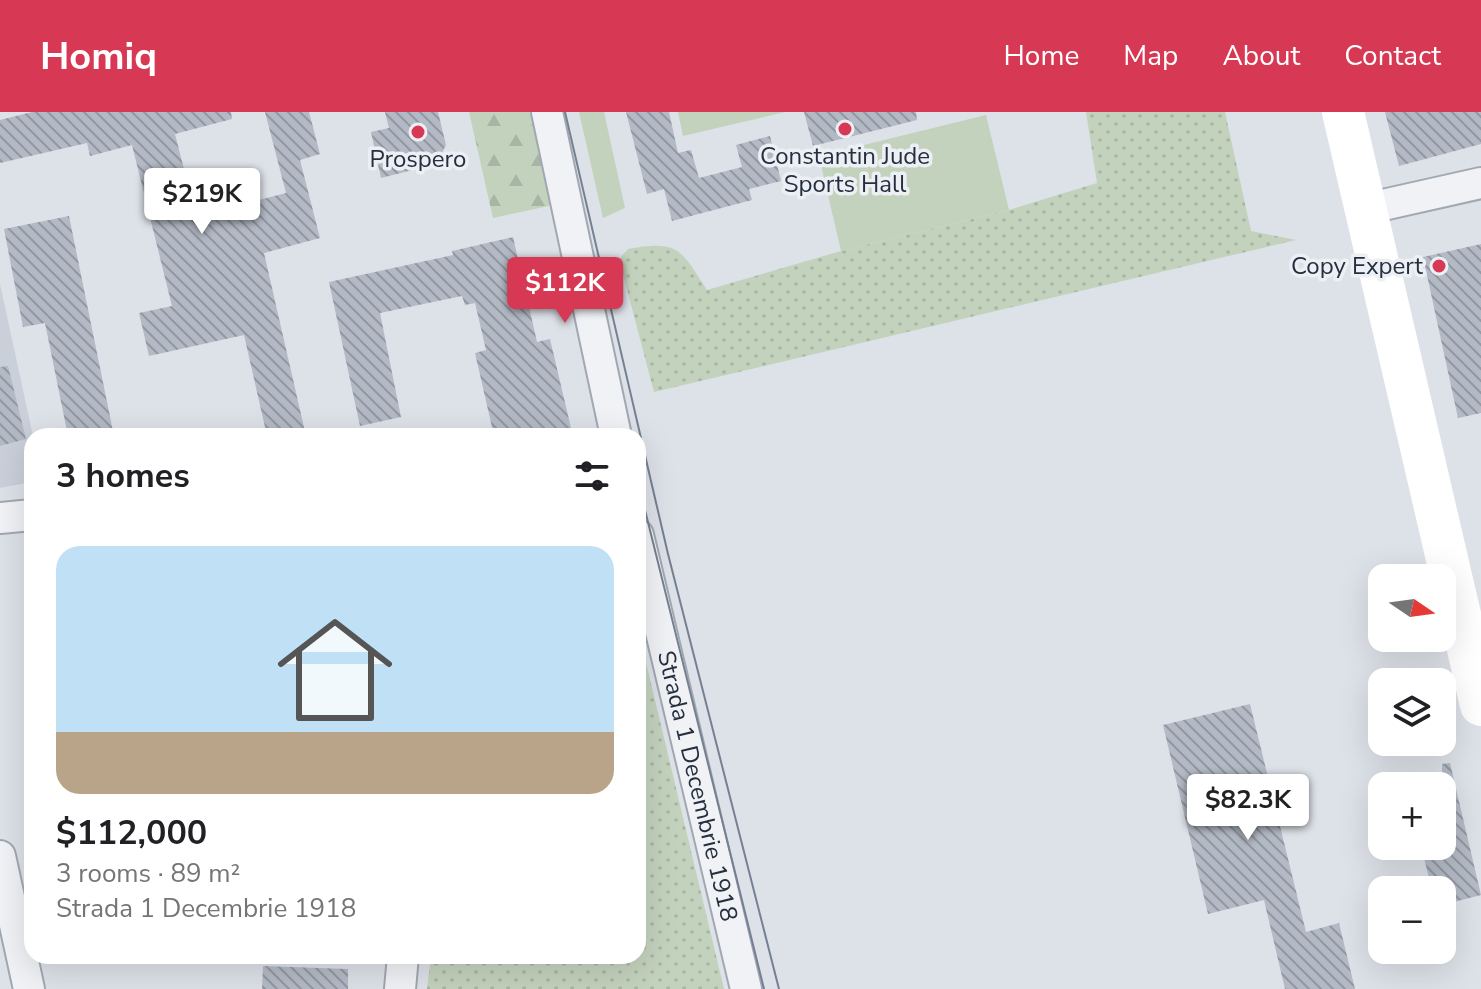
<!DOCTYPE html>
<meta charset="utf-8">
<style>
body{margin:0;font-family:"Nunito Sans",sans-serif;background:#f2f2f2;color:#202124;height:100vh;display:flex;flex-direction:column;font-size:30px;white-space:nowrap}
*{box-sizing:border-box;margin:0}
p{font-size:26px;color:#757577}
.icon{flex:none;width:44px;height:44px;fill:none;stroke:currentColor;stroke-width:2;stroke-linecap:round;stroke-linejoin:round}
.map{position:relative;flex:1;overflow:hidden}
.sheet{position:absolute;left:24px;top:316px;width:622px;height:536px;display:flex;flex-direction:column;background:#fff;border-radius:24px;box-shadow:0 8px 32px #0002}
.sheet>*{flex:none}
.needle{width:52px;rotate:103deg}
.tools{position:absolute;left:1368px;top:452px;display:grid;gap:16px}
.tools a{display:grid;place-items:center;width:88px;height:88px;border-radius:16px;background:#fff;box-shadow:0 8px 32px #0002;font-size:40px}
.price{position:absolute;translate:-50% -68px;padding:0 18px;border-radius:8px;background:#fff;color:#222;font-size:26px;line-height:52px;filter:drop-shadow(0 2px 4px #0008)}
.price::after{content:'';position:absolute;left:50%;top:48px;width:24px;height:18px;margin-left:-12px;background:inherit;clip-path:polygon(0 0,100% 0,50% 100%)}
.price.current{background:#d73853;color:#fff}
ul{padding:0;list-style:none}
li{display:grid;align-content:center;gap:16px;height:424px;padding:0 32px}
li+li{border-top:2px solid #e0e0e0}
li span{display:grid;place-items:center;height:248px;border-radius:24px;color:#555}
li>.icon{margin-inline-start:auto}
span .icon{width:144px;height:144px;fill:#fffc;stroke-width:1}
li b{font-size:34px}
h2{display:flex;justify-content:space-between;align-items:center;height:96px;padding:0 32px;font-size:34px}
header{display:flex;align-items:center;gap:48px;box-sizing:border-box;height:112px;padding:0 40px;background:#d73853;color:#fff}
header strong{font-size:38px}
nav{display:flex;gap:44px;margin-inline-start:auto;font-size:28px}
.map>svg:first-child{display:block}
.built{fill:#cad0da}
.grass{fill:#c3d2bd}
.forest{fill:url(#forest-firs)}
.park{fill:url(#park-dots)}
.building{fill:url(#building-back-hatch)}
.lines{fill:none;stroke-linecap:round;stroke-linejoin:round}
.street-casing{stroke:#a2a8b2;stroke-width:34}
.street{stroke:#f0f2f6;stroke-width:30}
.secondary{stroke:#fff;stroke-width:42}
.tram{stroke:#758192;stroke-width:2}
.poi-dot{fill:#d73853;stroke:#ecf0f5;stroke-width:3}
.labels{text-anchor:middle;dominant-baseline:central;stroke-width:7;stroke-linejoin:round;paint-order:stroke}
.poi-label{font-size:24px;fill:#252f3f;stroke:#ecf0f5}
.street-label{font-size:24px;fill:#252f3f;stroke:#ecf0f5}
</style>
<header>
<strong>Homiq</strong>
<nav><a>Home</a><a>Map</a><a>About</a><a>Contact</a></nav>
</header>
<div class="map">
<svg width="1481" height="877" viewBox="0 0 1481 877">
<defs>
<pattern id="forest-firs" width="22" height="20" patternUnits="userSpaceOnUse" patternTransform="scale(2)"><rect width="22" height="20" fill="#c3d2bd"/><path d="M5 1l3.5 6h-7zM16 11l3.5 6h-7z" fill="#a7b5a4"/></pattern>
<pattern id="park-dots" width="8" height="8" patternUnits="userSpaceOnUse" patternTransform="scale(2)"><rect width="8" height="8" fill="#c3d2bd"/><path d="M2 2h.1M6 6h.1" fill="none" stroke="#a7b5a4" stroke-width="1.8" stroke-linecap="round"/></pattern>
<pattern id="building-back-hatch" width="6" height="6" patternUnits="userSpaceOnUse" patternTransform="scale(2)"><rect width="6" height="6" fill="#b4bac5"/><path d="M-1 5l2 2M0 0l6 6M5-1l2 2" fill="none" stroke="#9298a1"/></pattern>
</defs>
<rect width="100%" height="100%" fill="#dde1e8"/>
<path class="built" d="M 0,172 L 33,324 L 32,370 L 0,376 Z"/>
<g class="grass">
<path d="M 579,0 L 604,0 L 625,96 L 603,106 Z"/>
<path d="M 678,0 L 785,0 L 683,24 Z"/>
<path d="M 986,3 L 1009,98 L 841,139 L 819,44 Z"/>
</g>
<path class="forest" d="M 469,0 L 547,0 L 567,90 L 493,106 Z"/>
<g class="park">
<path d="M 1086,0 L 1225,0 L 1251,119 L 1296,128 L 654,280 L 619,147 L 628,137 C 681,127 681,139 707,178 L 841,139 L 1009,98 L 1097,71 Z"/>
<path d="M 638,517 L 724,877 L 427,877 L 431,844 L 638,844 Z"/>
</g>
<g class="building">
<path d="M 32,0 L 231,0 L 232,7 L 175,22 L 196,104 L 286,81 L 265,0 L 309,0 L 320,42 L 300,48 L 320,126 L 264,141 L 306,324 L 267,324 L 244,223 L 149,244 L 139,201 L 172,194 L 132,33 L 90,44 L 87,31 L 0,51 L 0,8 Z"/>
<path d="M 385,0 L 438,0 L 446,33 L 436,52 L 381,66 L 371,20 L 389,16 Z"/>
<path d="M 626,0 L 669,0 L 678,41 L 691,38 L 699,66 L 742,55 L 736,33 L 770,24 L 781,69 L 749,77 L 752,88 L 672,109 L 664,77 L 647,82 Z"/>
<path d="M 804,0 L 916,0 L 917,8 L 813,34 Z"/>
<path d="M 1385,0 L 1481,0 L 1481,32 L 1399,54 Z"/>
<path d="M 69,104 L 89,202 L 114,324 L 68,324 L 45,211 L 23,215 L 4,117 Z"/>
<path d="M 513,125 L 537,230 L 550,227 L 571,316 L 561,318 L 562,324 L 494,324 L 475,241 L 486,238 L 475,191 L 465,193 L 462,184 L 380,201 L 401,305 L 360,314 L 329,170 L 453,143 L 452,139 Z"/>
<path d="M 1481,132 L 1481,301 L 1458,306 L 1423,145 Z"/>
<path d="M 8,254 L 26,327 L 0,334 L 0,255 Z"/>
<path d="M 1250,592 L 1306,820 L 1339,811 L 1355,877 L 1285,877 L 1264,788 L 1208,802 L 1163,613 Z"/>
<path d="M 1450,651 L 1481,783 L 1442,793 L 1442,778 L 1432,778 L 1421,734 L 1442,734 L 1442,652 Z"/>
<path d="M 263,854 L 348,857 L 348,877 L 262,877 Z"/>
</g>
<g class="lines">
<defs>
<g id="street">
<path d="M 547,0 L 616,324"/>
<path d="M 1365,97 L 1481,71"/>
<path d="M 0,406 L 32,403"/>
<path id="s1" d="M 638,423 L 746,877"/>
<path d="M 0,744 L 29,877"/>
<path d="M 400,877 L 403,844"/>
</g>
</defs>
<use href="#street" class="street-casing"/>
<use href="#street" class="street"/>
<path class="secondary" d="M 1343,0 L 1481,593"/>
<g class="tram">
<path d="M 565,0 L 668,442 L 779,877"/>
<path d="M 638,370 L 764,877"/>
</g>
</g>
<g class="poi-dot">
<circle cx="845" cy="17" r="8"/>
<circle cx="418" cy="20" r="8"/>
<circle cx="1439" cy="154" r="8"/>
</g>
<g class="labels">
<g class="poi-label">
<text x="845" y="44">Constantin Jude<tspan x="845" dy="28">Sports Hall</tspan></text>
<text x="418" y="47">Prospero</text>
<text x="1423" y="154" text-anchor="end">Copy Expert</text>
</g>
<g class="street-label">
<text stroke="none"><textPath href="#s1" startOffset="258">Strada 1 Decembrie 1918</textPath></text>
</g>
</g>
</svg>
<div class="tools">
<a><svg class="needle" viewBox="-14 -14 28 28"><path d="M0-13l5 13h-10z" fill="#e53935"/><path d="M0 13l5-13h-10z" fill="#757577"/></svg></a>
<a><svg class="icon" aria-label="layers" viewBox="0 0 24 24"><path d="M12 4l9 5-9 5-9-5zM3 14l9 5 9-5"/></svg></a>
<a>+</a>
<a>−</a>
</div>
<b class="price" style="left:202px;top:124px">$219K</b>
<b class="price current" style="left:565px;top:213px">$112K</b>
<b class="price" style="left:1248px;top:730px">$82.3K</b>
<section class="sheet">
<h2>3 homes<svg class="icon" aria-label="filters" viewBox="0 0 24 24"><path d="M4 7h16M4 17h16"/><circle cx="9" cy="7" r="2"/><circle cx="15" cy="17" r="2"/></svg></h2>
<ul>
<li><span style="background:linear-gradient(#bfe0f5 75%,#b9a48a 0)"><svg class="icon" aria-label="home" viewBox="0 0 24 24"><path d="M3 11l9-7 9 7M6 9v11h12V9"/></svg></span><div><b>$112,000</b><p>3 rooms · 89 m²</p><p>Strada 1 Decembrie 1918</p></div></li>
</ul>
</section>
</div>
